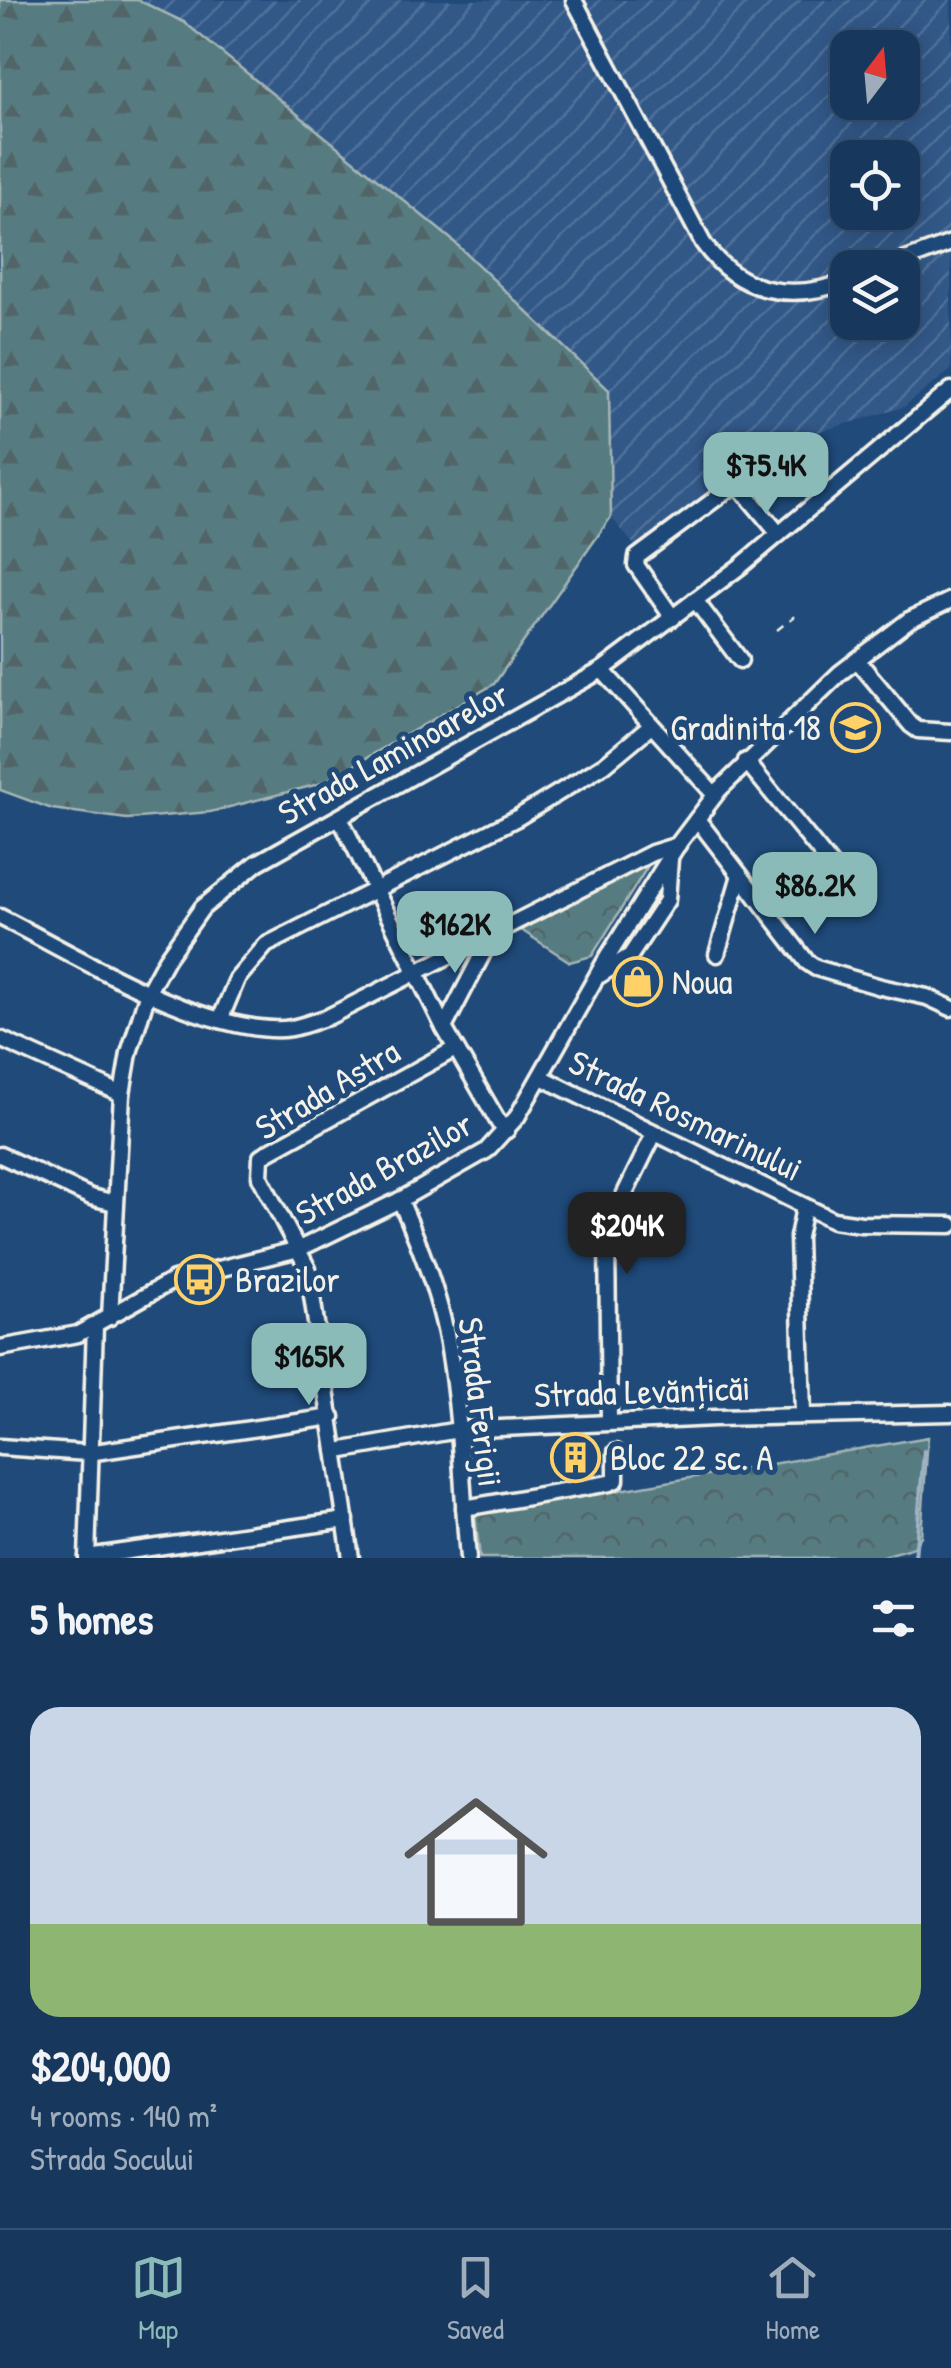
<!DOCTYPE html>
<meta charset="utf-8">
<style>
body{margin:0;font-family:"Patrick Hand",sans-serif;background:#203f62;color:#f1f3f6;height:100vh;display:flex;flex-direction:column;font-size:38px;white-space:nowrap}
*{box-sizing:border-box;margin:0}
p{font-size:32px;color:#9eacbb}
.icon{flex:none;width:55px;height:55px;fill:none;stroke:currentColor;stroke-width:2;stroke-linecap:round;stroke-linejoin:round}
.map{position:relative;height:1558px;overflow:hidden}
.drawer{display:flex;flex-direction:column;background:#17385c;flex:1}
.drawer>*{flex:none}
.needle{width:65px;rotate:16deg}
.buttons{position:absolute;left:830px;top:30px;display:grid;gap:20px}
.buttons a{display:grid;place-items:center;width:90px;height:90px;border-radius:20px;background:#17385c;box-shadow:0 5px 25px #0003,0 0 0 2px #365272;font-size:50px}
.price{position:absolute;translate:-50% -85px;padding:0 22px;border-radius:20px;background:#8bbbb9;color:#111;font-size:32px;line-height:65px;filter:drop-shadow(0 2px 5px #0008)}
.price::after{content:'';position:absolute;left:50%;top:60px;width:30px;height:22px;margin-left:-15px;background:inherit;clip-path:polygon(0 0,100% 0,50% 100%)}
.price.current{background:#222;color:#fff}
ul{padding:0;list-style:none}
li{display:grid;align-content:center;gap:20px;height:530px;padding:0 30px}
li+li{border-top:2px solid #365272}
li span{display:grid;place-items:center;height:310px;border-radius:30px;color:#555}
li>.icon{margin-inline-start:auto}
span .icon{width:180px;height:180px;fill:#fffc;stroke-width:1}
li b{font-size:42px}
h2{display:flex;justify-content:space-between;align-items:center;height:120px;padding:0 30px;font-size:42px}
.menu{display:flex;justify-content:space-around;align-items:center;height:140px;border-top:2px solid #365272;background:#17385c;font-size:28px;color:#9eacbb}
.menu a{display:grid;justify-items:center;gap:5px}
.menu .current{color:#8bbbb9}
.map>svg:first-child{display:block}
.industrial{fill:url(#industrial-furrows);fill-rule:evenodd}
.forest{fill:url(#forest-firs);stroke:#a6b6b5;stroke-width:2.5}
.park{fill:url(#park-crowns);stroke:#a6b6b5;stroke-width:2.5}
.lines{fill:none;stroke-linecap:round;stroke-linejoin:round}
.stream{stroke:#9eb3c7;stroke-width:4}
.minor-casing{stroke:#f4f1e8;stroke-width:21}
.path{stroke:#f4f1e8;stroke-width:2.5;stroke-dasharray:8 8;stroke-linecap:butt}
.minor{stroke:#1f4a7a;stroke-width:14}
.labels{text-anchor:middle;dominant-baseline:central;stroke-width:10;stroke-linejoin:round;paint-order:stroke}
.poi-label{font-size:35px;fill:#f4f1e8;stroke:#1f4a7a;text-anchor:start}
.street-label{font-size:35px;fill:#f4f1e8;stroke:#1f4a7a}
</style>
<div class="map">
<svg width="951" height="1558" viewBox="0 0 951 1558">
<defs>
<pattern id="industrial-furrows" width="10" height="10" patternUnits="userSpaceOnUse" patternTransform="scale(2.5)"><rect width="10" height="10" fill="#315988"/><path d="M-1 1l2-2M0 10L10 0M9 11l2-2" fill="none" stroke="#4f7199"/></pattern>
<pattern id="forest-firs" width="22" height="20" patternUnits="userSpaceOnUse" patternTransform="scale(2.5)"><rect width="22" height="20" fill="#577c82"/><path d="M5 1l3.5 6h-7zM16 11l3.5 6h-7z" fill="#516567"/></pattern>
<pattern id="park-crowns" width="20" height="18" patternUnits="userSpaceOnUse" patternTransform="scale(2.5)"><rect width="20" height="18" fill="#577c82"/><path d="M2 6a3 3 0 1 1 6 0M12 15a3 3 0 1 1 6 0" fill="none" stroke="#516567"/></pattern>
</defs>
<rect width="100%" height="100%" fill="#1f4a7a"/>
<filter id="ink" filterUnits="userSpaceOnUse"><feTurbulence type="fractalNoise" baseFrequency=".01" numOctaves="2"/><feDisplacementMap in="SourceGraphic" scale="20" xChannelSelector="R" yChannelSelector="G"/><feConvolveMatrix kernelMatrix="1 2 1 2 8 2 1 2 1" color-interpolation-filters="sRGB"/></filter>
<g filter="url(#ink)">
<path class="industrial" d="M 138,0 L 951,0 L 951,370 L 904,407 L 767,447 L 639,551 L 611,517 L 609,390 L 184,22 ZM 848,48 L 902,48 L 902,102 L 848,102 ZM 848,158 L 902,158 L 902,212 L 848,212 ZM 848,268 L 902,268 L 902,322 L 848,322 Z"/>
<path class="forest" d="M 0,0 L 138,0 L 184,22 L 451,239 L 609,390 L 611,517 L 494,684 L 323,783 L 210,812 L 127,819 L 52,809 L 0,790 Z"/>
<g class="park">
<path d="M 651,861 L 592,956 L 570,962 L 518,928 Z"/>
<path d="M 928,1437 L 921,1536 L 914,1547 L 877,1558 L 480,1558 L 475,1515 Z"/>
</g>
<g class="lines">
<path class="stream" d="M 915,1558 L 924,1451"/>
<defs>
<g id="minor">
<path d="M 574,0 L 703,243 C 739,294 791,302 848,281"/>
<path d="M 884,268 L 951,243"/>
<path d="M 695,600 L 740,660"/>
<path d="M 673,618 L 636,565 L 637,557 L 734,485 L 739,486 L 779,534"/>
<path d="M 857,660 L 911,725 L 918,730 L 951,732"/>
<path d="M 602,670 L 715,795"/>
<path d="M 746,761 L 846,884"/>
<path d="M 340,818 L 444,1028 L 499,1123 L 507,1130"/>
<path d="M 697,819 L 807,962 L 816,968 L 881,987 L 927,997 L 951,1008"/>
<path d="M 0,917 C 76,955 199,1033 284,1029 C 299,1028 314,1021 328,1017 L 652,853 L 678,845"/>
<path d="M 717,954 L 740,875"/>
<path d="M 600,975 L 630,956 L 667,900 L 670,859"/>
<path d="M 220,1020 L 237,979 L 266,945 L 517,818 L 604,765 L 651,726"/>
<path d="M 444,1028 L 494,932"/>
<path d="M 0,1039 L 122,1094"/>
<path d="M 541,1077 L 833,1220 L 861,1224 L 951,1225"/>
<path d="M 0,1155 L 91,1197 L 115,1203"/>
<path d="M 400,1200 C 422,1249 442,1302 450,1356 C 461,1422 462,1491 468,1558"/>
<path d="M 110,1317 L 122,1094 L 129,1053 L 148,992 L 166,959 L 202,908 L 257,863 L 602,670 L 742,565 L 951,390"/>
<path d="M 0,1348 L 78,1334 L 174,1280 L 299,1249 L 400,1200 L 486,1151 L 517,1117 L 607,958 L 678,844 L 719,790 L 840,673 L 909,620 L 951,600"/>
<path d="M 803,1415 L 798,1237 L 804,1208"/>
<path d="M 609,1422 L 607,1238 L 612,1220 L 654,1134"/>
<path d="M 0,1447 L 88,1453 L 332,1417"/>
<path d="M 338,1451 L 458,1430 L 715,1418 L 951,1413"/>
<path d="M 464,1508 L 610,1483 L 616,1480 L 616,1452"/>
<path d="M 87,1557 L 346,1520"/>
<path d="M 87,1558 L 95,1326"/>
<path d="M 351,1558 L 308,1269 L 260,1177 L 261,1157 L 268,1152 L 455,1049"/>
</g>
</defs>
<use href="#minor" class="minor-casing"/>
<path class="path" d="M 777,630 L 795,616"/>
<use href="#minor" class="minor"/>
</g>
</g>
<defs>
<symbol id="school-ring" viewBox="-11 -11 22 22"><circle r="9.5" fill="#1f4a7a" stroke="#ffd166" stroke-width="1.5"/><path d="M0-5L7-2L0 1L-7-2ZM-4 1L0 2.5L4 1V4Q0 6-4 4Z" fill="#ffd166"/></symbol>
<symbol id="shop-ring" viewBox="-11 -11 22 22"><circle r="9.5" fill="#1f4a7a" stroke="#ffd166" stroke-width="1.5"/><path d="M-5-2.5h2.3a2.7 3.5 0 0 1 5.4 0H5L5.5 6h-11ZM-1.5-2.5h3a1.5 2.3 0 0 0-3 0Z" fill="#ffd166"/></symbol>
<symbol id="bus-ring" viewBox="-11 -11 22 22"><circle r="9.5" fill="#1f4a7a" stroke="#ffd166" stroke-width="1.5"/><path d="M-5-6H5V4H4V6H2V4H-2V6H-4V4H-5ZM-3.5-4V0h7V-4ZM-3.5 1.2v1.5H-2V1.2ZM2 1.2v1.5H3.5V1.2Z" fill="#ffd166"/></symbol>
<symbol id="building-ring" viewBox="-11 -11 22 22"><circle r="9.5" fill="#1f4a7a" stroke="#ffd166" stroke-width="1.5"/><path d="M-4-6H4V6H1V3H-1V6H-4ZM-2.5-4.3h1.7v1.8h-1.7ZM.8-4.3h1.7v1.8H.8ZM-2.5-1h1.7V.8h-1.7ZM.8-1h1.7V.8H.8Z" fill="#ffd166"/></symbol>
</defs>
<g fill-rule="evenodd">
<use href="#school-ring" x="828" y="700" width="55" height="55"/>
<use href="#shop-ring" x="610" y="954" width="55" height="55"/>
<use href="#bus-ring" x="172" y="1252" width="55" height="55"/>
<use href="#building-ring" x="548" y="1430" width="55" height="55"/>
</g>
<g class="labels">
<g class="poi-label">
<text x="821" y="727" text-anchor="end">Gradinita 18</text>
<text x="672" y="981">Noua</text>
<text x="235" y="1279">Brazilor</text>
<text x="610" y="1457">Bloc 22 sc. A</text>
</g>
<g class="street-label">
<text transform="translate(393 753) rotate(-29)">Strada Laminoarelor</text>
<text transform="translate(327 1089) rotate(-31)">Strada Astra</text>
<text transform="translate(686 1115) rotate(26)">Strada Rosmarinului</text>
<text transform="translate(384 1168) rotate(-29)">Strada Brazilor</text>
<text transform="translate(642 1391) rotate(-2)">Strada Levănțicăi</text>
<text transform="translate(481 1402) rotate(83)">Strada Ferigii</text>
</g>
</g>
</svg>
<div class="buttons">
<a><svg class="needle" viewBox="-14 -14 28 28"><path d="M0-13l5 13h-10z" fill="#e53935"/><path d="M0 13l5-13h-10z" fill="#9eacbb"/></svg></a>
<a><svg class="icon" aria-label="locate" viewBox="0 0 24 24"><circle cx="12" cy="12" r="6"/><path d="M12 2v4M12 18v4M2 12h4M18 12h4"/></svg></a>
<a><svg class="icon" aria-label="layers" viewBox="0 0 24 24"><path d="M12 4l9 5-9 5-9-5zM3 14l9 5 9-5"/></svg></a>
</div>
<b class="price" style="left:766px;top:517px">$75.4K</b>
<b class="price" style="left:815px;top:937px">$86.2K</b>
<b class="price" style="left:455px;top:976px">$162K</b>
<b class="price current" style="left:627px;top:1277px">$204K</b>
<b class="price" style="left:309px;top:1408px">$165K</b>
</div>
<section class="drawer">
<h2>5 homes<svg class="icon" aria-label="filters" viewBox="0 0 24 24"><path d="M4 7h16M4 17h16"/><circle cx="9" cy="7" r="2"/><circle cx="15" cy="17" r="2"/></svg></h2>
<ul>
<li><span style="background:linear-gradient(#c9d6e8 70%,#8fb573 0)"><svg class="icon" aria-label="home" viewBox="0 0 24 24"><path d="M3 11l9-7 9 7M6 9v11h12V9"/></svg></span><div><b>$204,000</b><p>4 rooms · 140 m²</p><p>Strada Socului</p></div></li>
</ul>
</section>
<nav class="menu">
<a class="current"><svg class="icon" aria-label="map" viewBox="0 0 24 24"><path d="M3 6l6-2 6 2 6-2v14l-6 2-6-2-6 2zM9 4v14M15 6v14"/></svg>Map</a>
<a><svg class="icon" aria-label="saved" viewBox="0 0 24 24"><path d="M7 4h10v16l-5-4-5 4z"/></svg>Saved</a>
<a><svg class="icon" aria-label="home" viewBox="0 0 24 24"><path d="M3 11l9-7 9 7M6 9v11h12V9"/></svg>Home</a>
</nav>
